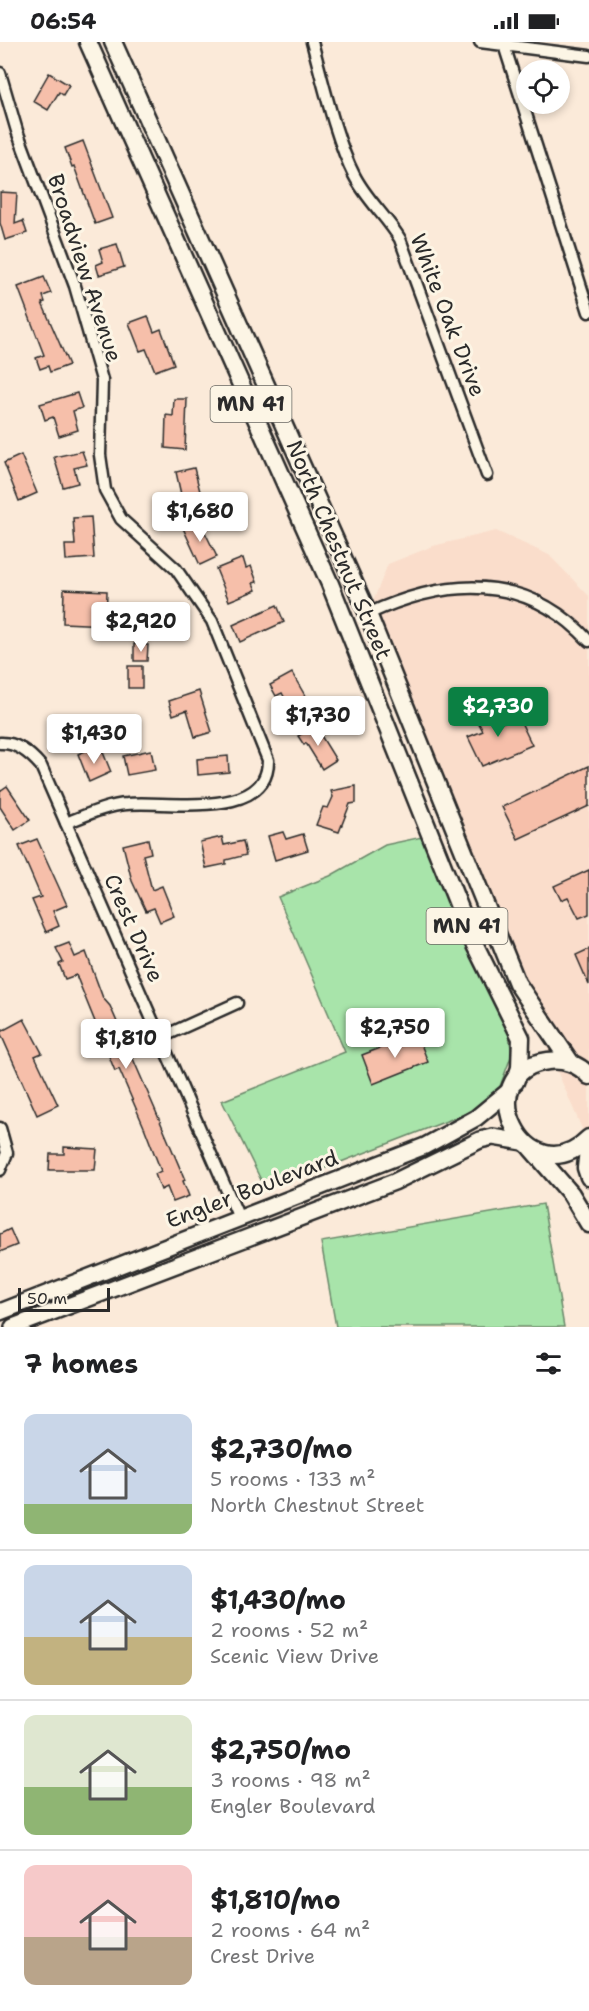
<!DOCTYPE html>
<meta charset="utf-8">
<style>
body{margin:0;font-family:"Shantell Sans",sans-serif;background:#f6f6f6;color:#202124;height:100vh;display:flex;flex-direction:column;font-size:22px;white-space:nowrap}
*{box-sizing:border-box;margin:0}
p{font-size:20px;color:#757577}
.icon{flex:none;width:33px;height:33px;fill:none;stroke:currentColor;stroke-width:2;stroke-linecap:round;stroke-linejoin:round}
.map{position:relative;height:1285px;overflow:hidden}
.panel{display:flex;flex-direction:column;background:#fff;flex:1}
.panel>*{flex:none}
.controls{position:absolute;left:516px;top:18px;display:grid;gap:12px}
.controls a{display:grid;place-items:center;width:54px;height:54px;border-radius:50%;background:#fff;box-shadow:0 3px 9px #0003;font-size:30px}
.scale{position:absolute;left:18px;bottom:15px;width:92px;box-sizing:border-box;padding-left:6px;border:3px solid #2b2b2b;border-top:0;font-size:16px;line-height:21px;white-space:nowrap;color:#2b2b2b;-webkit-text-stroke:4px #fcf5e5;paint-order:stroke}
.price{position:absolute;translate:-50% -51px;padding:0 14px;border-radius:6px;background:#fff;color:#222;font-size:20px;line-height:39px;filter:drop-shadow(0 2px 3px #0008)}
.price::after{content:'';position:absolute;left:50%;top:36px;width:18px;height:14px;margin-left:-9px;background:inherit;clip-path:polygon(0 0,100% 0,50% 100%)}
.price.current{background:#0b8043;color:#fff}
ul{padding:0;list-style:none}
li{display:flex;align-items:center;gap:18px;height:150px;padding:0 24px}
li+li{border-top:2px solid #e0e0e0}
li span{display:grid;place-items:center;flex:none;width:168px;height:120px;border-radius:12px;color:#555}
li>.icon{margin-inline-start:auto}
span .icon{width:72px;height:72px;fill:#fffc;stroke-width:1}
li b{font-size:26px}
h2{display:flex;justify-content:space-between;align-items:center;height:72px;padding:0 24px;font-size:26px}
.status{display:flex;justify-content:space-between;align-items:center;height:42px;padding:0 30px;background:#fff;direction:ltr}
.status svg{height:16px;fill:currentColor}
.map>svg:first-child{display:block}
.built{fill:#faddcb}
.green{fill:#a8e4aa;stroke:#6a886a;stroke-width:1.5}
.building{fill:#f6bfaa;stroke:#2b2b2b;stroke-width:1.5}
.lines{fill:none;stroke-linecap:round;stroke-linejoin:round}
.minor-casing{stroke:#2b2b2b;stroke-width:15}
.secondary-casing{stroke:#2b2b2b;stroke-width:20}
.primary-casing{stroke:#2b2b2b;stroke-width:21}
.minor{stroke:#fcf5e5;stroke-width:10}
.secondary{stroke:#fcf5e5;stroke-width:15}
.primary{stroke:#fcf5e5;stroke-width:16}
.labels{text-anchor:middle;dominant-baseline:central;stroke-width:6;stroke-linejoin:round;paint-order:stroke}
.shield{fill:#fcf5e5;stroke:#6a6863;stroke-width:1.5}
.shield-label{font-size:21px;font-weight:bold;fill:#2b2b2b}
.street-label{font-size:22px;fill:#2b2b2b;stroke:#fcf5e5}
</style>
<div class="status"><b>06:54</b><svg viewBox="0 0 49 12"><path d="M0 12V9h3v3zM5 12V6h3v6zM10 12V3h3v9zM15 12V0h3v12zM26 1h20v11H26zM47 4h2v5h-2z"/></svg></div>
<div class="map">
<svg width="589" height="1285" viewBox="0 0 589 1285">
<rect width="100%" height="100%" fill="#fbead9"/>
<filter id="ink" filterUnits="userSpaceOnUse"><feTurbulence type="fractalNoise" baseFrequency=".0167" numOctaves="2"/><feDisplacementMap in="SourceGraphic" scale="12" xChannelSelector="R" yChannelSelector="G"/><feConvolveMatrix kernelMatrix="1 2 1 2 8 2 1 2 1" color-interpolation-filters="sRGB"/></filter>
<g filter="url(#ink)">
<path class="built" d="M 496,489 L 549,513 L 589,554 L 589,1103 L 490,873 L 368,572 L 388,522 L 433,504 Z"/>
<g class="green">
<path d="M 422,795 L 447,845 L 473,919 L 507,982 L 512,1012 L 499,1047 L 480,1066 L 323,1127 L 265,1146 L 222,1059 L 345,1010 L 278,855 L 330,834 L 385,803 Z"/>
<path d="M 543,1162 L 564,1285 L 336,1285 L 321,1200 Z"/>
</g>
<g class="building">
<path d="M 49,31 L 69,43 L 63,53 L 59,50 L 48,68 L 33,59 Z"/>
<path d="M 83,99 L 112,176 L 95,182 L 74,124 L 72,125 L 65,106 Z"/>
<path d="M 0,150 L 17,151 L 15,182 L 23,179 L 27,191 L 5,198 L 0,181 Z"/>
<path d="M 117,202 L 124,225 L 99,233 L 96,223 L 103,220 L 99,207 Z"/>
<path d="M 44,235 L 51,251 L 43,254 L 45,260 L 42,261 L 69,323 L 50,330 L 48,324 L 40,327 L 36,316 L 44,313 L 18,245 Z"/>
<path d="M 148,274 L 154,290 L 161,287 L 174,322 L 155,329 L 146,307 L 140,309 L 129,281 Z"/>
<path d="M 77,351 L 82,366 L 73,369 L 78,388 L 59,394 L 53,375 L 45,378 L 40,362 Z"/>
<path d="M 174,357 L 187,357 L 185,408 L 165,406 L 166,373 L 173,374 Z"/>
<path d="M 82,409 L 87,423 L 74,426 L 78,441 L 63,445 L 54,415 Z"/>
<path d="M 21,413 L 37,451 L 19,459 L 4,421 Z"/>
<path d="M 194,426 L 203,461 L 184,466 L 176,430 Z"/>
<path d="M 91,475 L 94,516 L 66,518 L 65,503 L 75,503 L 73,476 Z"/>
<path d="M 199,478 L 217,515 L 200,523 L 183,486 Z"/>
<path d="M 243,516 L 246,526 L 251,524 L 257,540 L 253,541 L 256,548 L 229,559 L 216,527 Z"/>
<path d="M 64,547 L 107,549 L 106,583 L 63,581 Z"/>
<path d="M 277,563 L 284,580 L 240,600 L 233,583 Z"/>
<path d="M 134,602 L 148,603 L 147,619 L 134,619 Z"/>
<rect x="128" y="624" width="14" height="22"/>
<path d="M 292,631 L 311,664 L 294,673 L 282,651 L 276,654 L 270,643 Z"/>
<path d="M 199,649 L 212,690 L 195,695 L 187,668 L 173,673 L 169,659 Z"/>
<path d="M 491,666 L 499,682 L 518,674 L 532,703 L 482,724 L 468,695 L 483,689 L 475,674 Z"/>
<path d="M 315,684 L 336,718 L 322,727 L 306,701 L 304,703 L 298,694 Z"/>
<path d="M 90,707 L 92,712 L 102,708 L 111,730 L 89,740 L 78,712 Z"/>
<path d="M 151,708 L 155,728 L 127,733 L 123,714 Z"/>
<path d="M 228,714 L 229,730 L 198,733 L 197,717 Z"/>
<path d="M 589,724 L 589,764 L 518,797 L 502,765 Z"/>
<path d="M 7,744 L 30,778 L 15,788 L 0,765 L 0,749 Z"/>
<path d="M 356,744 L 356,761 L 350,762 L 339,790 L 316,783 L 323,765 L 328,766 L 333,755 L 331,749 Z"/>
<path d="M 283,790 L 286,797 L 303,792 L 308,808 L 275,818 L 268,794 Z"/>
<path d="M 222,795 L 224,803 L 243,799 L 246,813 L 226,818 L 226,822 L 206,826 L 200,800 Z"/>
<path d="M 37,797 L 67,863 L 53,869 L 59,884 L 46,890 L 32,858 L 41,855 L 19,804 Z"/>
<path d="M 148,797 L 151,811 L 143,813 L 152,848 L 162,844 L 174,874 L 160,880 L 154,866 L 146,869 L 132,839 L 123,803 Z"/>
<path d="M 589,828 L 589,872 L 579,876 L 568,855 L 561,858 L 554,844 Z"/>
<path d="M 69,901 L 75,915 L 86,910 L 103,956 L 110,964 L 154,1065 L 185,1138 L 183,1139 L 189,1154 L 173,1160 L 167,1145 L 161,1148 L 155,1132 L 161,1129 L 144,1085 L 119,1027 L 115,1029 L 76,933 L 65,937 L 59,922 L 63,920 L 56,906 Z"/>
<path d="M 589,907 L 589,943 L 576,913 Z"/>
<path d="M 24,977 L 42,1011 L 35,1014 L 58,1063 L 37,1073 L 0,990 Z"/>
<path d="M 417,992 L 428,1020 L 373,1042 L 362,1013 Z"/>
<path d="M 64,1105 L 97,1107 L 95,1128 L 49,1128 L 50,1112 L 64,1112 Z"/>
<path d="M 10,1187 L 17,1203 L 0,1210 L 0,1192 Z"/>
</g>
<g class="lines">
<defs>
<g id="minor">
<path d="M 312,0 C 323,40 336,98 354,133 C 366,157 387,175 400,197 L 487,433"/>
<path d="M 480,0 L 589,14"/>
<path d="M 504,3 L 589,270"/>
<path d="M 0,31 L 17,89 L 75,244 L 102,338 L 100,413 L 105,448 L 121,477 L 176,527 L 212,579 L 268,718 C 269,779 166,758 127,762 C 107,763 84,774 66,781"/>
<path d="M 368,572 C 446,536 526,530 589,599"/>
<path d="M 0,701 C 17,700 30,711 41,724 L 239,1176"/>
<path d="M 162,995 L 237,961"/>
<path d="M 0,1086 L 7,1111 L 0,1128"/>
</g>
<g id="secondary">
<path d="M 0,1270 L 425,1104 L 476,1076 L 510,1048"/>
<path d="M 13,1285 L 394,1140 L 480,1098 L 493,1095 L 523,1100"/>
</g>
<g id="primary">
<path d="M 88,0 L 330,542 L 472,897 L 521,996 L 520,1026 L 515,1040"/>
<path d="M 113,0 L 368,572 L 517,941 L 571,1021"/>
<path d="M 589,1034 C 579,1022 563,1017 548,1019 C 466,1030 526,1158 589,1096"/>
<path d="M 589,1099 L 586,1126 L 589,1135"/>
<path d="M 531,1106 L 571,1152 L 589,1182"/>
</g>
</defs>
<use href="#minor" class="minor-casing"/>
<use href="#secondary" class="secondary-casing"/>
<use href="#primary" class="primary-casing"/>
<use href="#minor" class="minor"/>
<use href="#secondary" class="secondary"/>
<use href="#primary" class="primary"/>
</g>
</g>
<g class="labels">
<g class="shield">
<rect x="210.5" y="344" width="81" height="36" rx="4.5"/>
<rect x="426.5" y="866" width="81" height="36" rx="4.5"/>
</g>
<g class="shield-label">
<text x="251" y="362">MN 41</text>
<text x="467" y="884">MN 41</text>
</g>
<g class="street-label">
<text transform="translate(85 226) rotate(72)">Broadview Avenue</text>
<text transform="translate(448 273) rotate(69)">White Oak Drive</text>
<text transform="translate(339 508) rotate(67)">North Chestnut Street</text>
<text transform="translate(134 886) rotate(66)">Crest Drive</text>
<text transform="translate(252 1147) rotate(-21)">Engler Boulevard</text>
</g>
</g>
</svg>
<div class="controls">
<a><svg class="icon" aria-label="locate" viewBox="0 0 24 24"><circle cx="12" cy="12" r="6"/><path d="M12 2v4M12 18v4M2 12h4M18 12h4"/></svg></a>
</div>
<div class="scale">50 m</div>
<b class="price" style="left:200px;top:501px">$1,680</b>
<b class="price" style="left:141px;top:611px">$2,920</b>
<b class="price current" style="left:498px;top:696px">$2,730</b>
<b class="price" style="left:318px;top:705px">$1,730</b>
<b class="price" style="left:94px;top:723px">$1,430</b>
<b class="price" style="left:395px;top:1017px">$2,750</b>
<b class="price" style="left:126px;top:1028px">$1,810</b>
</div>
<section class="panel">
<h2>7 homes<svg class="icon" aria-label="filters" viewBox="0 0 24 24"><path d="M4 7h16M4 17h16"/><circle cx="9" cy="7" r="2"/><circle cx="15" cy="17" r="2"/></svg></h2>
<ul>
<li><span style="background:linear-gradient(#c9d6e8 75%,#8fb573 0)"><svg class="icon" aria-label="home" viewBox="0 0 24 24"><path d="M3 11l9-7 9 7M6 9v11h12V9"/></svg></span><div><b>$2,730/mo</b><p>5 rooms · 133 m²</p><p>North Chestnut Street</p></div></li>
<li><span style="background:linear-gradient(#c9d6e8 60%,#c2b280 0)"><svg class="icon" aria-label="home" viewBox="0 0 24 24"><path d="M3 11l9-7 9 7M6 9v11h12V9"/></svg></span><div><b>$1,430/mo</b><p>2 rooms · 52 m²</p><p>Scenic View Drive</p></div></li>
<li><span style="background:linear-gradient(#dfe7d0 60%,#8fb573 0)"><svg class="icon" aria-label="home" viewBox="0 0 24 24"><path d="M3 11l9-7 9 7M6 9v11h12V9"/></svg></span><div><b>$2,750/mo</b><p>3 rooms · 98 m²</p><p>Engler Boulevard</p></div></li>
<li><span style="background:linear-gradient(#f6c9c9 60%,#b9a48a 0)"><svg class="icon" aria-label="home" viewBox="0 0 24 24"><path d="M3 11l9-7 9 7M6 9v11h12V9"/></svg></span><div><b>$1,810/mo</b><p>2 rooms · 64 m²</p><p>Crest Drive</p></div></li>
</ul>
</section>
